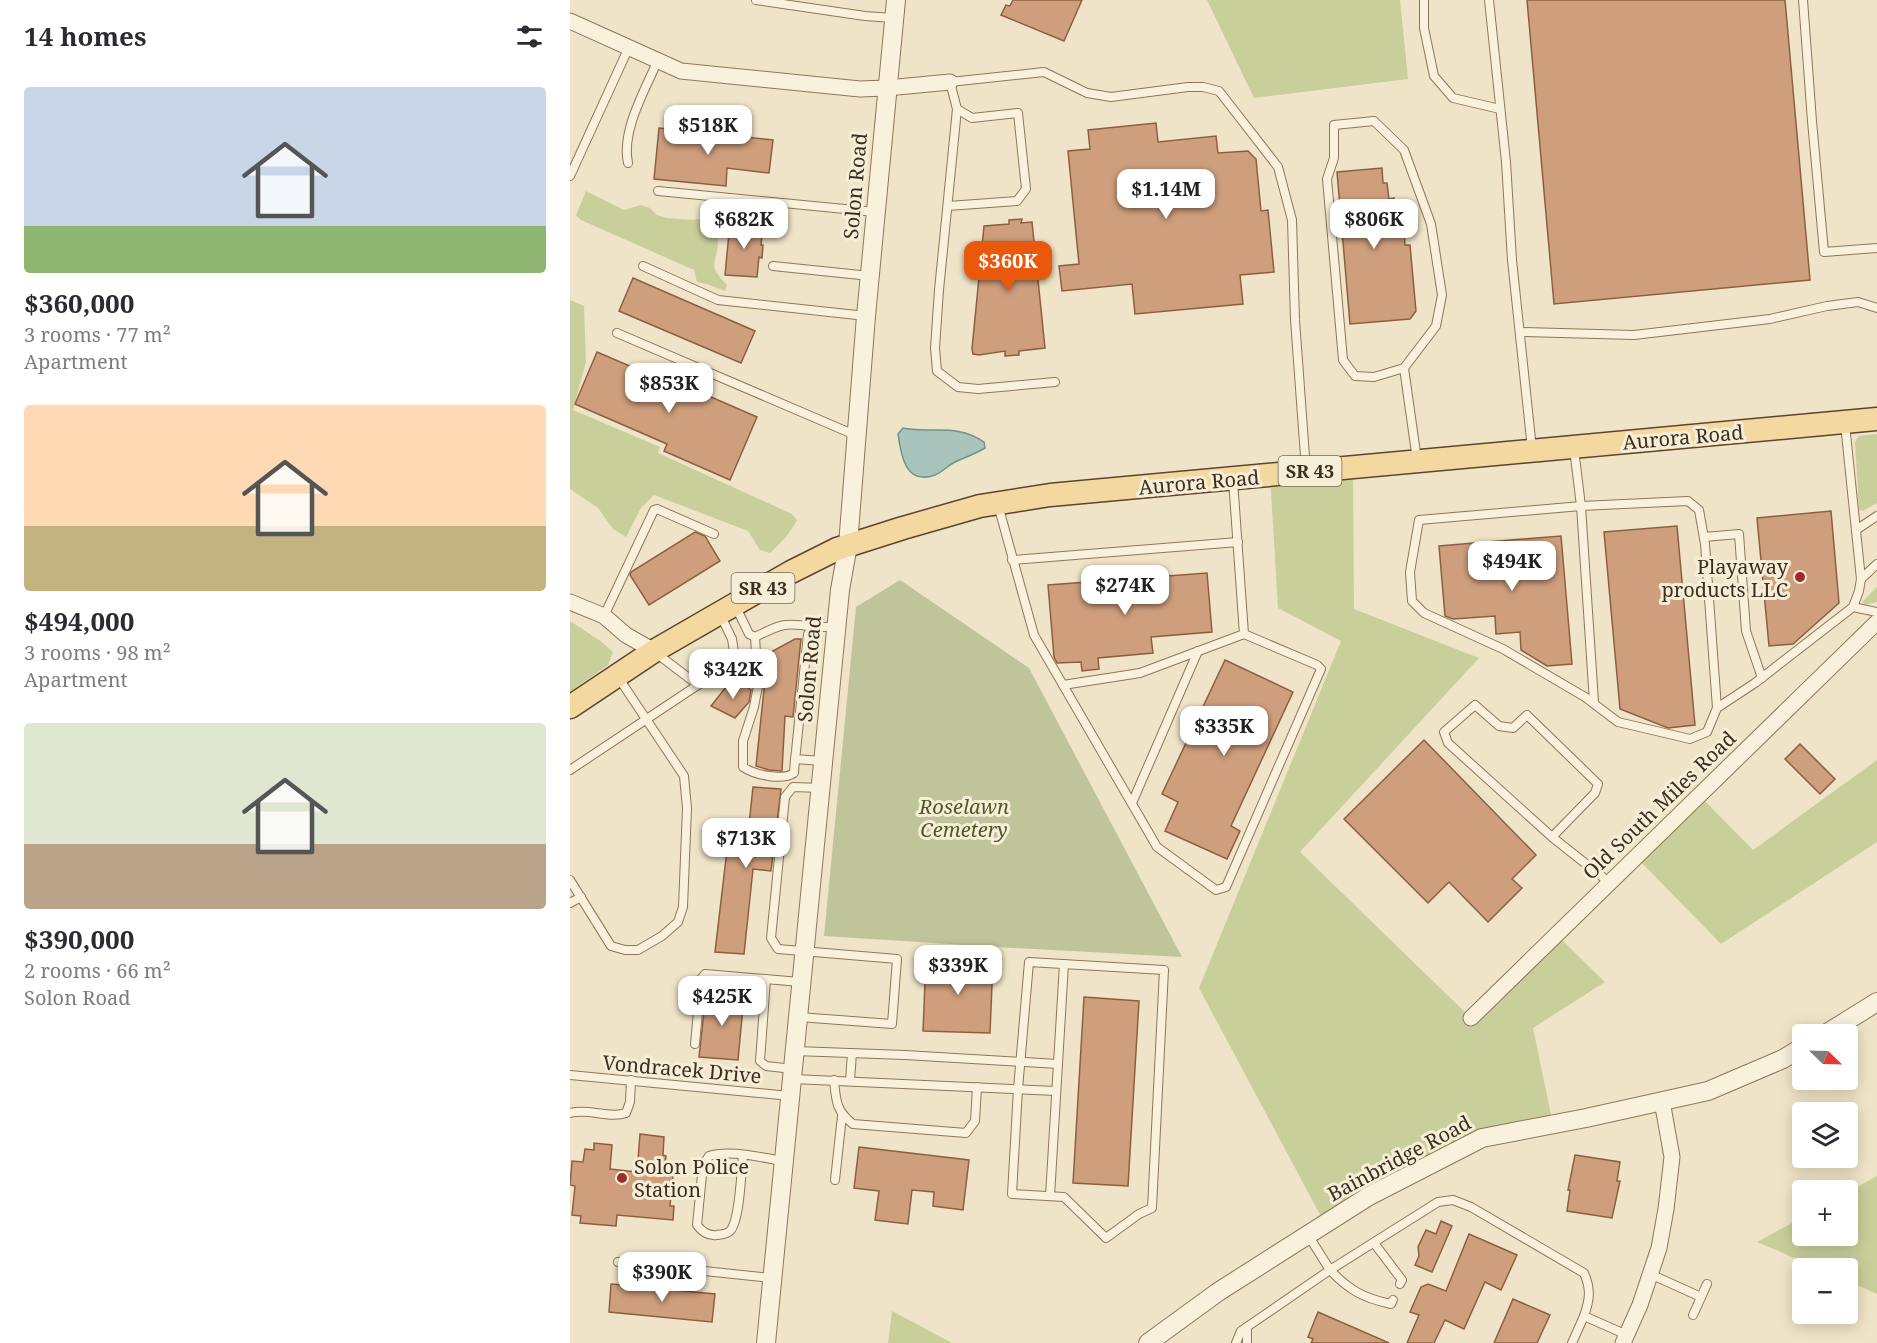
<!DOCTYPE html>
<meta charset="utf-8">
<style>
body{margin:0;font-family:"Noto Serif",serif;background:#f7f7f7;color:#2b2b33;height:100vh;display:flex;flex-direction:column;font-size:22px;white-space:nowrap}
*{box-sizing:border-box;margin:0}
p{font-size:20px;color:#7c7c81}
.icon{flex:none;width:33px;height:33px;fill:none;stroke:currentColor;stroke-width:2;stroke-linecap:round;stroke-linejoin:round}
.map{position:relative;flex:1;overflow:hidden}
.drawer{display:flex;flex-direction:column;background:#fff;width:570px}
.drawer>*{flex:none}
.needle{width:39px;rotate:113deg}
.tools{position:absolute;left:1222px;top:1024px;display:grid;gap:12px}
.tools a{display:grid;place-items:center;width:66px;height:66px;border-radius:6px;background:#fff;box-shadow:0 3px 15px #0003;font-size:30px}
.price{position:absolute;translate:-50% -51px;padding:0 14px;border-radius:12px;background:#fff;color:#222;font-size:20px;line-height:39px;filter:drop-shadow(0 2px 3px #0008)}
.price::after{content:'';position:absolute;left:50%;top:36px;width:18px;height:14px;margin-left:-9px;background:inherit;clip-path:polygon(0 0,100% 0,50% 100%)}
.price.on{background:#ea580c;color:#fff}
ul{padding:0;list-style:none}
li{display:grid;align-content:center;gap:12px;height:318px;padding:0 24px}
li span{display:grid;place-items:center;height:186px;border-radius:6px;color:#555}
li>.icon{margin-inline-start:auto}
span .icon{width:108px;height:108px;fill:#fffc;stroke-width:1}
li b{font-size:26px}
h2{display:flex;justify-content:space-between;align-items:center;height:72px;padding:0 24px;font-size:26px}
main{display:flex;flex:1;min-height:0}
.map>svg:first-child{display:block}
.green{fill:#c9cf9b}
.cemetery{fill:#bfc49a}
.water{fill:#a9c4bc;stroke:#6f938a;stroke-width:1.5}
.building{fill:#cf9f7d;stroke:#8d5f41;stroke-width:1.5}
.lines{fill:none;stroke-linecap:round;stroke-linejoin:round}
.service-casing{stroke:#8d765c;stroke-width:10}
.minor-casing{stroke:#8d765c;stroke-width:17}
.tertiary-casing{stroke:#8d765c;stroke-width:20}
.primary-casing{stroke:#5b4430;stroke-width:25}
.service{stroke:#faf1dc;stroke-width:8}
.minor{stroke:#faf1dc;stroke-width:15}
.tertiary{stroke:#faf1dc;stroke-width:18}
.primary{stroke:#f3d9a0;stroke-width:22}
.poi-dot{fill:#9e2a2b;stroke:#f7eed8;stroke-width:2}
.labels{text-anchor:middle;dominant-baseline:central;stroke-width:6;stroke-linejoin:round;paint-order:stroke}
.shield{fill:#f7eed8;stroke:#756857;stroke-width:1.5}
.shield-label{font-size:18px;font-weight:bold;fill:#3d2e20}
.street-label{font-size:20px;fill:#3d2e20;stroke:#f7eed8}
.poi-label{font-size:20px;fill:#3d2e20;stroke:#f7eed8;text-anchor:end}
.park-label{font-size:20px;font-style:italic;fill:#4d5a26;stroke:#f7eed8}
</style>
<main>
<section class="drawer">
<h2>14 homes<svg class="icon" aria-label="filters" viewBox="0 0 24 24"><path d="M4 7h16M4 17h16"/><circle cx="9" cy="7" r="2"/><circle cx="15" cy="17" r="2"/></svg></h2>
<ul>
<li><span style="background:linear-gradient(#c9d6e8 75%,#8fb573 0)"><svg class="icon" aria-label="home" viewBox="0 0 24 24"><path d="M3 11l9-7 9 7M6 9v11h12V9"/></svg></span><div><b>$360,000</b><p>3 rooms · 77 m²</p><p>Apartment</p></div></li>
<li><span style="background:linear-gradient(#ffd9b3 65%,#c2b280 0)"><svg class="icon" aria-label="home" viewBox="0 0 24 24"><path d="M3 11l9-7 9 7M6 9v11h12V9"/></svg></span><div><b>$494,000</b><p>3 rooms · 98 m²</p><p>Apartment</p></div></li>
<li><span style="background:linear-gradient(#dfe7d0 65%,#b9a48a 0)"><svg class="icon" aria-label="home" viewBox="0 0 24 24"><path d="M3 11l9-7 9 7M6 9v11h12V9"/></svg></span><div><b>$390,000</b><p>2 rooms · 66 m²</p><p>Solon Road</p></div></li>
</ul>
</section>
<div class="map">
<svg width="1307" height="1343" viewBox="0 0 1307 1343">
<rect width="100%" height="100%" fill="#f0e4c8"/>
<g class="green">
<path d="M 637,0 L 830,0 L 838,79 L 684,98 Z"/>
<path d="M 16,191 L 54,210 L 71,205 L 80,208 L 87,215 L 97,218 L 122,220 L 139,218 L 146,219 C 147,226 149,233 148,240 C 148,264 135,263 157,285 L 155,291 L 137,284 L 127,282 L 124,270 L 11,220 L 6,215 Z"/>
<path d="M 0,300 L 14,306 L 16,362 L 3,410 L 90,447 L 88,453 L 222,514 L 227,520 C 220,533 211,543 200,553 L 190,550 L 178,531 L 84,495 L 71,508 L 56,537 L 43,529 L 28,508 L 0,489 Z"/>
<path d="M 1307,434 L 1307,503 L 1293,511 L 1289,510 L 1285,442 L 1289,436 Z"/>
<path d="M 783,467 L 784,609 L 909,658 L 730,852 L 901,1018 L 987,935 L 1035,982 L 963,1028 L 983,1124 L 912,1138 L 755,1224 L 629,988 L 771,641 L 708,608 L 700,475 Z"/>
<path d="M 1307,587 L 1307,602 L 1294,605 L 1293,601 Z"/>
<path d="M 0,621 L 32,642 L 43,652 L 38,665 L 0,692 Z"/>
<path d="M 1307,760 L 1307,842 L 1151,944 L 1066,857 L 1129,795 L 1183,850 Z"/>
<path d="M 1307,1176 L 1307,1294 L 1278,1281 L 1278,1269 L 1250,1269 L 1187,1242 L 1233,1217 L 1233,1236 L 1278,1236 L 1278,1192 Z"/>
<path d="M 322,1311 L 382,1343 L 318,1343 Z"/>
</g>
<path class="cemetery" d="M 330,580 L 459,668 L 612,957 L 427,947 L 254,936 L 286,607 Z"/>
<path class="water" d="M 333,428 C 364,434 386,423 414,442 L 415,448 C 405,454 396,457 385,462 C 378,465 373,472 365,475 C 336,486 331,456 328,434 Z"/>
<g class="building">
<path d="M 443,0 L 512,0 L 494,41 L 431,15 L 436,5 L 440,6 Z"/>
<path d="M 957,0 L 1215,0 L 1240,280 L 984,304 Z"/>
<path d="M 586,123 L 588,142 L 646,136 L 648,153 L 678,151 L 686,159 L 691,211 L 698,210 L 704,272 L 670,275 L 673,304 L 565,314 L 562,284 L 492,291 L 489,266 L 509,264 L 498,151 L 520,149 L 518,130 Z"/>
<path d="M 89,128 L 203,140 L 199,173 L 157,168 L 156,186 L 84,179 Z"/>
<path d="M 812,168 L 813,183 L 817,183 L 819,199 L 824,198 L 825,214 L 830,213 L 831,230 L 834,229 L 835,245 L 840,245 L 846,311 L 840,319 L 780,324 L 767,172 Z"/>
<path d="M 452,219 L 451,223 L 462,222 L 475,348 L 449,351 L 449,355 L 435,356 L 435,351 L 409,355 L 403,354 L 402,349 L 414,226 L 439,224 L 439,220 Z"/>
<path d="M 160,222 L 193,225 L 191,245 L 193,245 L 192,258 L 189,257 L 187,277 L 155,275 Z"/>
<path d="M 63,278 L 185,331 L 171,363 L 49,311 Z"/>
<path d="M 27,352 L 85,377 L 86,373 L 187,417 L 160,480 L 94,451 L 97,444 L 5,404 Z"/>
<path d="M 1261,511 L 1269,603 L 1223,644 L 1199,646 L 1187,518 Z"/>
<path d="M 1107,526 L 1125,725 L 1098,728 L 1050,709 L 1034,532 Z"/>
<path d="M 125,532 L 135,536 L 150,561 L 79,605 L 60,575 L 61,572 Z"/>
<path d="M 991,536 L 1002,664 L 977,666 L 951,650 L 950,632 L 926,634 L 925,616 L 883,619 L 875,616 L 869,546 Z"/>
<path d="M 637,573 L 642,632 L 581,637 L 583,653 L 528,658 L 529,669 L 512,671 L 511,662 L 487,663 L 484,657 L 478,585 Z"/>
<path d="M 225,639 L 231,639 L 223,717 L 215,716 L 212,771 L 199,770 L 186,766 L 196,670 L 201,652 Z"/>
<path d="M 655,660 L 723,692 L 661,826 L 670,831 L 657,859 L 595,831 L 608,802 L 592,794 Z"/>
<path d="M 170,681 L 181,690 L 179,702 L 165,718 L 141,706 L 156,687 L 161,691 Z"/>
<path d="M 854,740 L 966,855 L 942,879 L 952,888 L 918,922 L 879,882 L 858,903 L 774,819 Z"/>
<path d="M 1230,744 L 1265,779 L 1250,794 L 1215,759 Z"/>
<path d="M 183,787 L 211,789 L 201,871 L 183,869 L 174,954 L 145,952 L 159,833 L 178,834 Z"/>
<path d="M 356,958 L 423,961 L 420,1033 L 353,1031 Z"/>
<path d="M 136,994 L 174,996 L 168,1060 L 129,1057 Z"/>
<path d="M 514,997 L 569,1001 L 558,1186 L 503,1183 Z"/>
<path d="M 70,1134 L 94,1137 L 93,1155 L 96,1156 L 95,1164 L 104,1165 L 100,1206 L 104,1206 L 103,1220 L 47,1215 L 46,1226 L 10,1223 L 11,1216 L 2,1215 L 5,1186 L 0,1185 L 2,1161 L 13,1162 L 15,1149 L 24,1150 L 24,1143 L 42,1145 L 40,1169 L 67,1172 Z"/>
<path d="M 289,1147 L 399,1160 L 393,1210 L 363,1206 L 364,1192 L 342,1190 L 338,1224 L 305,1220 L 309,1191 L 284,1188 Z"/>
<path d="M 1005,1155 L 1050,1162 L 1047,1181 L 1050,1181 L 1042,1218 L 997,1211 L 1000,1190 L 998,1190 Z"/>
<path d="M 871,1221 L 882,1226 L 862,1272 L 845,1265 L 849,1256 L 848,1247 L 856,1230 L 866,1234 Z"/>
<path d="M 899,1234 L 947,1255 L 931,1290 L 915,1282 L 894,1329 L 875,1320 L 864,1343 L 837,1343 L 849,1315 L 840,1312 L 851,1287 L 858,1284 L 876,1291 Z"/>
<path d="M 41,1284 L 145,1294 L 142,1322 L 39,1312 Z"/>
<path d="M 943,1299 L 980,1315 L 967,1343 L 924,1343 Z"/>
<path d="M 748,1312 L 819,1343 L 741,1343 L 743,1339 L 738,1337 Z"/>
</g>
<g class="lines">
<defs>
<g id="service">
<path d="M 186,0 L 295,16 L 323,18"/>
<path d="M 854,0 L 854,28 L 864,76 L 883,98 L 930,109"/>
<path d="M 919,0 L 936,162 L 942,260 L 962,449"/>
<path d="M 1233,0 L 1242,121 L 1254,252 L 1307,248"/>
<path d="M 58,163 C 51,131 75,90 88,60"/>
<path d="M 0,176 L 59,47"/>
<path d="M 88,191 L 306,212"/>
<path d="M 378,206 L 447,201 L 456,189 L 448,113 L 402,118 L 387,109"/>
<path d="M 73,266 L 148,300 L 296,316"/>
<path d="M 203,266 L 300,276"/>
<path d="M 950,332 L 1064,335 L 1200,319 L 1257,306 L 1288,302 L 1307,308"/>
<path d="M 47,333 L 285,435"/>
<path d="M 834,368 L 804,377 L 785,376 L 773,360 L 757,179 L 764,158 L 764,125 L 804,121 L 834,150 L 861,224 L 872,295 L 866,326 L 834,368 L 847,460"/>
<path d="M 485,382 L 408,389 L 388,387 L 367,371 L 365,348 L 369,290 L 387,109 L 380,82 L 474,72 L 517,93 L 541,97 L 618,87 L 633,87 L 649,91 L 708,167 L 722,220 L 725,320 L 736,470"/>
<path d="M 1275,424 L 1291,579 L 1289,591 L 1283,607"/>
<path d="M 1004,449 L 1011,506 L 1024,702"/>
<path d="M 1118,501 L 1129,510 L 1135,544 L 1147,708 L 1137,732 L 1120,739 L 1048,722 L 1015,697 L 933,649 L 854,613 L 842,601 L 840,572 L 849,520 L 1011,506 Z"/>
<path d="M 428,505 L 464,635 L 587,847 L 646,890 L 656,887 L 751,669 L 747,665 L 674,634 L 663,480"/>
<path d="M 1286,530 L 1307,516"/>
<path d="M 1134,537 L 1169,534 L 1176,631 L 1192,678"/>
<path d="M 442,560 L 668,542"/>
<path d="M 1291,579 L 1307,564"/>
<path d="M 165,605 L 179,634 L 185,637 C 211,624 215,622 243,627"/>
<path d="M 34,616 L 84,510 L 87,509 L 144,534"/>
<path d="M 185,637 L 188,686 L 184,707 L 173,741 L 173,767 C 185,775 212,781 224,773 L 225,759"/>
<path d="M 86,653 L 128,685"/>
<path d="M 493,685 L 570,673 L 674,634"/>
<path d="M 1147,708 L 1185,683 L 1283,607 L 1307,612"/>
<path d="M 252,761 L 225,759 L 226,751 L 238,634 L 243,627 L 265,627"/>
<path d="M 0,770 L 158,665 L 164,652 L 162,639 L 150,614"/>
<path d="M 562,803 L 628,651"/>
<path d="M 982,837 L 1025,793 L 1028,784 L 957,715 L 943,728 L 929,726 L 905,705 L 874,732 L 878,743 L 982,837 L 1040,883"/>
<path d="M 0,880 L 41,946 L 55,950 L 68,950 L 92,936 L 108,922 L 113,907 L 117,808 L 114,776 L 48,677"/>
<path d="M 0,903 L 11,897"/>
<path d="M 459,962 L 594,970 L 582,1208 L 569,1214 L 536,1238 L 494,1197 L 442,1194 L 448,1089 Z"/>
<path d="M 196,979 L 190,1061 L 196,1066 L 223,1069"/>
<path d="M 229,1017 L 322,1024 L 327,959 L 208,949 L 201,938 L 215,797 L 223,787 L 251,788"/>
<path d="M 125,1044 L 131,979 L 135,974 L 230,982"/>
<path d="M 225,1051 L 335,1055 L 488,1064"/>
<path d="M 0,1075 L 220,1096"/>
<path d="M 223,1079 L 486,1091"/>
<path d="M 264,1080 C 266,1101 266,1111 283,1124 L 396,1133 L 405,1121 L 407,1087"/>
<path d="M 280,1081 L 282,1053"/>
<path d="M 0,1113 C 18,1108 40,1119 56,1113 L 60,1102 L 61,1080"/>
<path d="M 173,1156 C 171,1172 170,1221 160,1231 C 156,1235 152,1234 147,1235 C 138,1236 132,1232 127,1225 L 133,1165 L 139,1156 C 159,1149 192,1158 214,1161"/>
<path d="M 265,1180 L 272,1116"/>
<path d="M 480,1196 L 494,964"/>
<path d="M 804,1243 L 832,1280 L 830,1284"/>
<path d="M 48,1262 L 201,1278"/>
<path d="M 1080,1274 L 1131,1297"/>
<path d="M 823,1300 L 821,1304 C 793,1298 779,1290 760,1270 L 868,1202 L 883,1200 L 901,1207 L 1014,1273 C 1021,1289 1020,1299 1014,1316"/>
<path d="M 1123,1315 L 1137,1284"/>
<path d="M 677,1327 L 677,1343"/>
<path d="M 666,1343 L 671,1331 L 760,1270 L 738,1235"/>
<path d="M 1002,1343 L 1014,1316 L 1057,1335"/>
</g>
<g id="minor">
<path d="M 0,21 L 111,71 L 290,89 L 317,88 L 380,82"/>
<path d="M 0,602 L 34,616 L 56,635 L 84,651"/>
<path d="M 901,1018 L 1307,622"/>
<path d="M 1053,1343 L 1070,1305 L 1089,1248 L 1096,1209 L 1102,1157 L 1092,1101"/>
</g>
<g id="tertiary">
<path d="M 1254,1035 L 1307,1002"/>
<path d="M 196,1343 L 270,590 L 278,545 L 296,316 L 326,0"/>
<path d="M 578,1343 L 648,1292 L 799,1196 L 912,1138 L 1016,1118 L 1138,1091 L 1213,1059 L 1233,1047"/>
</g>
<path id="primary" d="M 0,707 L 84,651 L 221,572 L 267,549 L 333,528 L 410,506 L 480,495 L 1307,419"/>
</defs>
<use href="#service" class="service-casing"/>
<use href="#minor" class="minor-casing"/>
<use href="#tertiary" class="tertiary-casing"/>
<use href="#primary" class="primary-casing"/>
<use href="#service" class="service"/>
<use href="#minor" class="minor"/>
<use href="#tertiary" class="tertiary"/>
<use href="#primary" class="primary"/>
</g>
<g class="poi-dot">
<circle cx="1230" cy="577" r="6"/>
<circle cx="52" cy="1178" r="6"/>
</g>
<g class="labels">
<g class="shield">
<rect x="708.5" y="456" width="63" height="30" rx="4.5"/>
<rect x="161.5" y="573" width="63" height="30" rx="4.5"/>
</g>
<g class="shield-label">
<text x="740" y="471">SR 43</text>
<text x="193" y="588">SR 43</text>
</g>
<g class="street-label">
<text transform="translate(285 186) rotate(-85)">Solon Road</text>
<text transform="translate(1113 437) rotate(-5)">Aurora Road</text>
<text transform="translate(629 482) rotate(-5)">Aurora Road</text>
<text transform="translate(239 669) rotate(-85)">Solon Road</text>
<text transform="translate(1089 805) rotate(-44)">Old South Miles Road</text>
<text transform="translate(112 1069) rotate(5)">Vondracek Drive</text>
<text transform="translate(829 1158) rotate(-28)">Bainbridge Road</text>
</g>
<g class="poi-label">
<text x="1218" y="566">Playaway<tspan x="1218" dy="23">products LLC</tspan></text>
<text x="64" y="1166" text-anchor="start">Solon Police<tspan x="64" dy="23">Station</tspan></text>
</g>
<g class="park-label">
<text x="394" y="806">Roselawn<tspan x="394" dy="23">Cemetery</tspan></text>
</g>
</g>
</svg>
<div class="tools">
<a><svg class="needle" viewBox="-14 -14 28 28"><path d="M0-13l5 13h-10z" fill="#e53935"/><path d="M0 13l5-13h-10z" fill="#7c7c81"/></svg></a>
<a><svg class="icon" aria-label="layers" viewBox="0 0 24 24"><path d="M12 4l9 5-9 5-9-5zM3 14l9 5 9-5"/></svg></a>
<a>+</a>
<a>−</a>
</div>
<b class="price" style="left:138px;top:156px">$518K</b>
<b class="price" style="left:596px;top:220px">$1.14M</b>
<b class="price" style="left:174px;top:250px">$682K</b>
<b class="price" style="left:804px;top:250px">$806K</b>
<b class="price on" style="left:438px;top:292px">$360K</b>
<b class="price" style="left:99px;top:414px">$853K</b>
<b class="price" style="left:942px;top:592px">$494K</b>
<b class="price" style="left:555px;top:616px">$274K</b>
<b class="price" style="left:163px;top:700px">$342K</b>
<b class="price" style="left:654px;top:757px">$335K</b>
<b class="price" style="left:176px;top:869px">$713K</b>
<b class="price" style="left:388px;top:996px">$339K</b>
<b class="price" style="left:152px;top:1027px">$425K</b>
<b class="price" style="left:92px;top:1303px">$390K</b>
</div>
</main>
